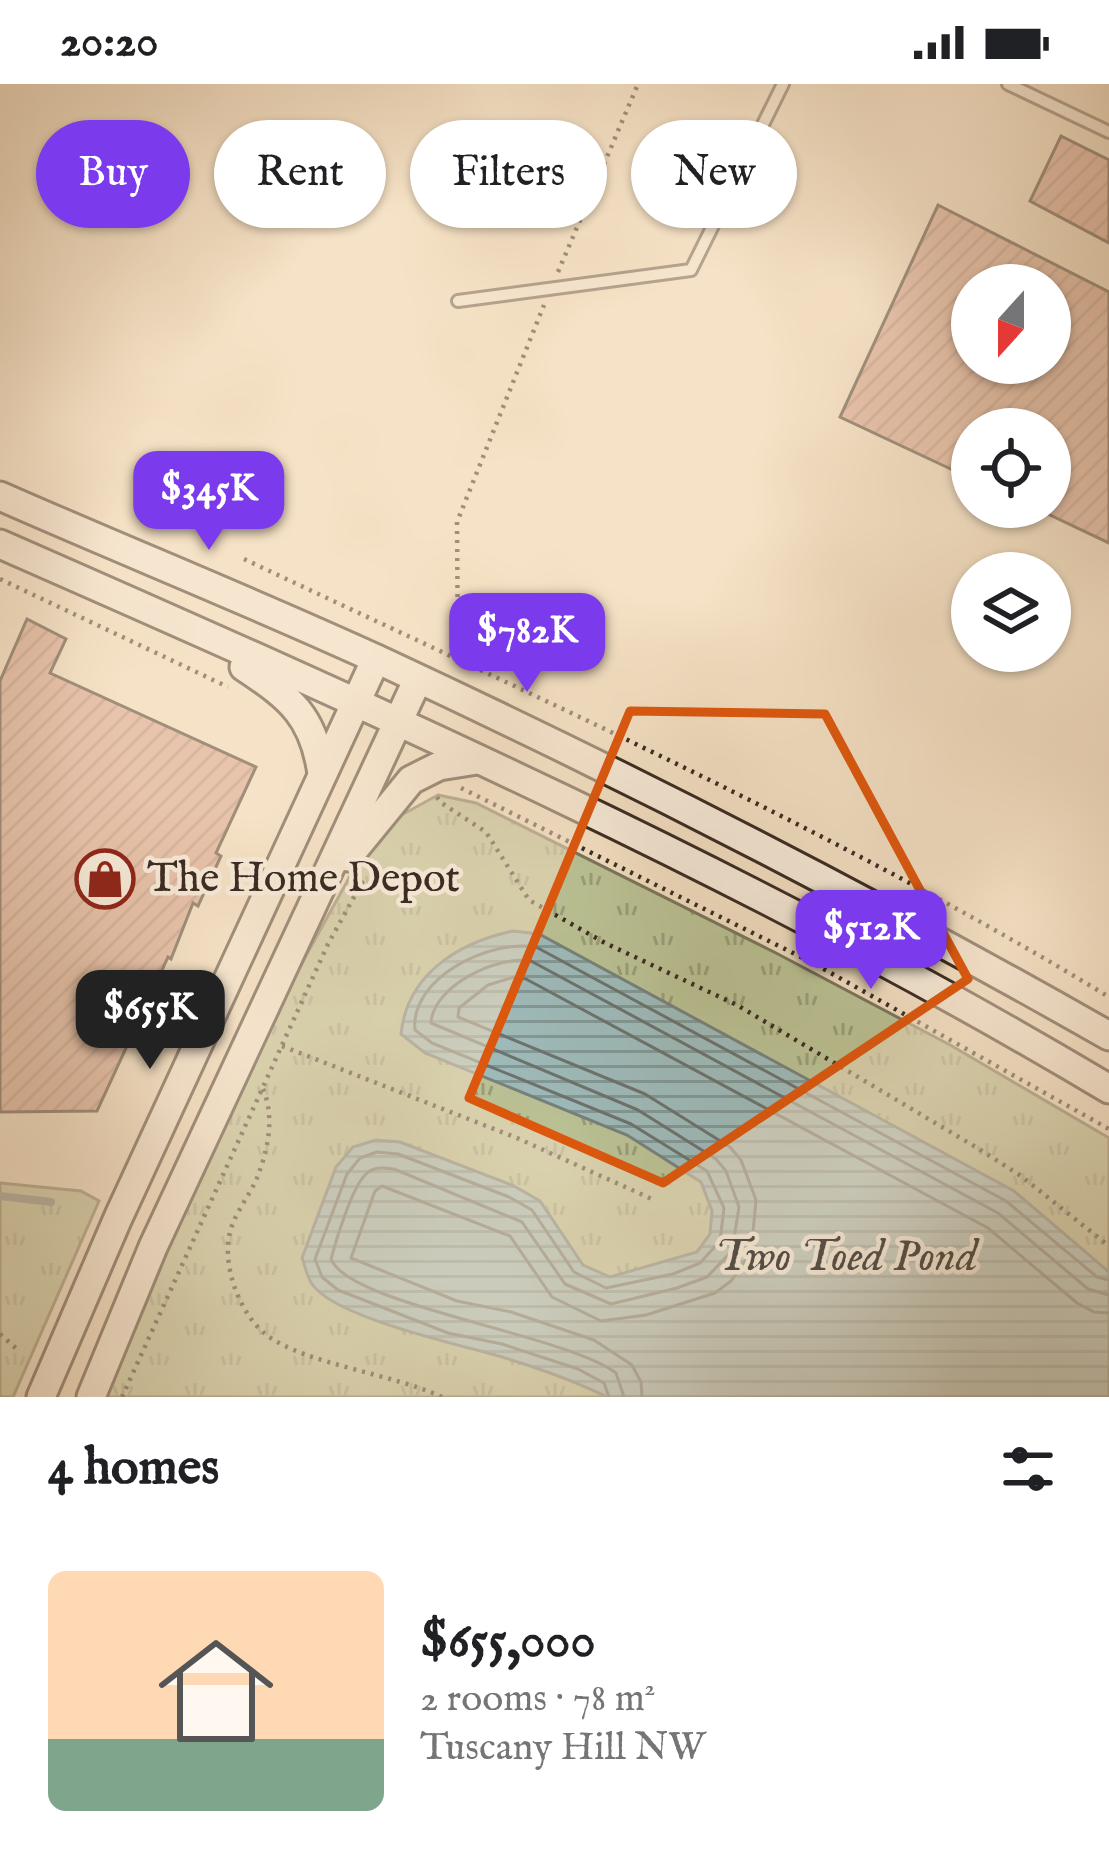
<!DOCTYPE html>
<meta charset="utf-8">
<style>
body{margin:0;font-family:"IM FELL English",serif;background:#f2f2f2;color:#202124;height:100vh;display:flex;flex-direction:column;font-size:45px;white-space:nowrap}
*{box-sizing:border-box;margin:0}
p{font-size:39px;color:#757577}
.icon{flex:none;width:66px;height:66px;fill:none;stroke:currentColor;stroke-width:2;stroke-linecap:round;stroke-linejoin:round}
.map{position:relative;height:1313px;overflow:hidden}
.details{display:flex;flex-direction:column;background:#fff;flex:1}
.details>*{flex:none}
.banner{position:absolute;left:36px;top:36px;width:1038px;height:108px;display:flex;gap:24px}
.needle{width:78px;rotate:201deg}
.buttons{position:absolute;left:951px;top:180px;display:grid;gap:24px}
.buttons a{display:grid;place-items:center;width:120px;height:120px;border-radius:50%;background:#fff;box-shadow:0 3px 9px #0004;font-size:60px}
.price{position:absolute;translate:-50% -102px;padding:0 27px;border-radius:24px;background:#7c3aed;color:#fff;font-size:39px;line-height:78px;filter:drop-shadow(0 3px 6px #0008)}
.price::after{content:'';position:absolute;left:50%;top:72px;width:36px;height:27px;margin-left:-18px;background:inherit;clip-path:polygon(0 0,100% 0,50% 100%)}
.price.selected{background:#222;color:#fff}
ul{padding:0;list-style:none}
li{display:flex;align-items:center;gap:36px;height:300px;padding:0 48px}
li span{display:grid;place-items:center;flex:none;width:336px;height:240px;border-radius:18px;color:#555}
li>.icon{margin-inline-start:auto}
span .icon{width:144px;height:144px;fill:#fffc;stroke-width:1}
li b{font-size:51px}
h2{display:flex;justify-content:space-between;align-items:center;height:144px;padding:0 48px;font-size:51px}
.chip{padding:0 42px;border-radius:54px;background:#fff;box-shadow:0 3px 9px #0004;font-size:42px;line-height:108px}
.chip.selected{background:#7c3aed;color:#fff}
.status{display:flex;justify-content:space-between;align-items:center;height:84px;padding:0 60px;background:#fff;direction:ltr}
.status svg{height:33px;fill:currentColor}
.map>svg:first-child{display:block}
.park{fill:url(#park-tufts);stroke:#7a765c;stroke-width:3}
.water{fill:url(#water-rules);stroke:#76827e;stroke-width:3}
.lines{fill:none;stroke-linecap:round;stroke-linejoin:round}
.shore{stroke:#6c736f;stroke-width:3}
.stream{stroke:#76827e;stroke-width:8}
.building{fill:url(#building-hatch);stroke:#3a2a22;stroke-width:3;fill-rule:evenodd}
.lane-casing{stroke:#69584b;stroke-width:16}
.secondary-casing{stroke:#3a2a22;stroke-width:33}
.path{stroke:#3a2a22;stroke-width:4.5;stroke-dasharray:3 6;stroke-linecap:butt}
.lane{stroke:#f8ecda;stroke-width:10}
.secondary{stroke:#f8ecda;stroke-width:27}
.marked{fill:none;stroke:#df570d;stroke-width:9;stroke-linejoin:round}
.labels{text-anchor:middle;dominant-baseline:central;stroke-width:9;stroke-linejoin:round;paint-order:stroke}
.poi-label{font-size:42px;fill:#3a2a22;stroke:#f8ecda;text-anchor:start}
.water-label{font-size:45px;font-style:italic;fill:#534e48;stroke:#f8ecda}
</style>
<div class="status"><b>20:20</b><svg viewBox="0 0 49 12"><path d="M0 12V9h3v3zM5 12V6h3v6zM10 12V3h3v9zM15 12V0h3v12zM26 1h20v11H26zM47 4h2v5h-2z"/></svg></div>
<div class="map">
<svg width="1109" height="1313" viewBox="0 0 1109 1313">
<defs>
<pattern id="park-tufts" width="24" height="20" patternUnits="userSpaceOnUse" patternTransform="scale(3)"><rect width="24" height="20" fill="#bbc396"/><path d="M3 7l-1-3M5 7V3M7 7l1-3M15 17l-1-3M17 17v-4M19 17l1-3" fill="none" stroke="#999f7a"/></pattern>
<pattern id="water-rules" width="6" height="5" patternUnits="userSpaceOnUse" patternTransform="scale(3)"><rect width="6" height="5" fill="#9ebcbc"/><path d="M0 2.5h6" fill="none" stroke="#829998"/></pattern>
<pattern id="building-hatch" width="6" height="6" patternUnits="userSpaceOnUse" patternTransform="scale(3)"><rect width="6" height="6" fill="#d9a18d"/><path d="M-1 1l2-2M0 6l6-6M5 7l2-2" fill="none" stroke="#b18373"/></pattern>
</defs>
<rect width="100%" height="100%" fill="#f5e2c6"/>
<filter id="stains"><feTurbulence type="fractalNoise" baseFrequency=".00167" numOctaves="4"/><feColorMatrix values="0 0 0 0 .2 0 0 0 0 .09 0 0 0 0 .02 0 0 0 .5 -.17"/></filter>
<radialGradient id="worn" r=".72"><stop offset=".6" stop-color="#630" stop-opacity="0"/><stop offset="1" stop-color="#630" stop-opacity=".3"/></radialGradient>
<g class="park">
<path d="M 438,711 L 476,719 L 776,869 L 952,962 L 1109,1054 L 1109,1313 L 103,1313 L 167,1163 L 286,908 L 376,745 Z"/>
<path d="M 0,1099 L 81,1107 L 99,1117 L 13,1313 L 0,1313 Z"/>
</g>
<path class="water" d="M 513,847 L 539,850 L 1014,1107 L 1109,1188 L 1109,1313 L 607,1313 C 573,1296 538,1284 502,1273 C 461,1261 335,1234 312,1200 C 307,1193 305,1181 302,1174 L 336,1083 L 353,1063 L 376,1056 L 400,1058 L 514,1102 L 540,1117 L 583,1181 L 610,1193 L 697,1168 L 710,1150 L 712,1127 L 701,1098 L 627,1051 L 425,969 L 401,950 C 407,891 457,859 513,847 Z"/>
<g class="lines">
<g class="shore">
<path d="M 609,1313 L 604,1299 L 578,1285 L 502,1260 L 448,1249 L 338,1206 L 322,1193 L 315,1175 L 347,1090 L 360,1074 L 377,1068 L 398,1070 L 509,1113 L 532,1126 L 574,1188 L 606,1204 L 673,1190 L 700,1179 L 720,1157 L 724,1124 L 707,1087 L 631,1040 L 432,959 L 415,946 C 410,893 491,855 536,863 L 1006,1117 L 1097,1193 L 1109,1196"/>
<path d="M 624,1313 L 616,1289 C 564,1250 349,1221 331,1175 C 336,1156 352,1103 366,1090 C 374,1082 384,1084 394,1085 L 522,1138 L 565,1200 L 611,1220 L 677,1204 L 707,1193 L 732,1167 L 739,1123 L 726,1087 L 716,1075 L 638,1026 L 431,939 C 433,902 497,871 531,877 L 998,1129 L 1088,1205 L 1109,1211"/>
<path d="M 642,1313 L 641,1298 L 632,1281 L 594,1256 L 511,1228 L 457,1217 L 351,1174 L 375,1107 L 382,1102 L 510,1152 L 552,1213 L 601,1237 L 646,1231 L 715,1209 L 731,1197 L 751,1169 L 756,1116 L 741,1076 L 730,1063 L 645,1010 L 458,933 L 459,924 L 488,901 L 514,893 L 526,895 L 988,1144 L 1077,1219 L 1094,1228 L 1109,1229"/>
</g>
<path class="stream" d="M 0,1112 L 51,1118"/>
</g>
<g class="building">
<path d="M 1061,52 L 1109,76 L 1109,159 L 1030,117 Z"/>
<path d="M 938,121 L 1109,208 L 1109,459 L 1033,423 L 1050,423 L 1050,345 L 972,345 L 972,395 L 840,333 ZM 972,201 L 1050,201 L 1050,279 L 972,279 Z"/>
<path d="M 27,535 L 66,555 L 50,589 L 256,683 L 216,769 L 221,772 L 198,822 L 193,819 L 171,875 L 168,873 L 97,1027 L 0,1028 L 0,597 Z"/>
</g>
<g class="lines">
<defs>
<g id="lane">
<path d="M 1008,0 L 1109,48"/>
<path d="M 458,217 L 691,186 L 783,0"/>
</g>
<g id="secondary">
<path d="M 0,412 C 127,468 257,520 383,578 C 630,693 872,817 1109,952"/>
<path d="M 0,460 C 376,625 756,794 1109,1005"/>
<path d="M 244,583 C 291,614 314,633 322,690"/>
<path d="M 348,773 L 411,696 L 439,682 L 477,676"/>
<path d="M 41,1313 L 118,1134 L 376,575"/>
<path d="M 91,1313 L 153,1163 L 418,595"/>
</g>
</defs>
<use href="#lane" class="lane-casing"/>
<use href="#secondary" class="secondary-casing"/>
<g class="path">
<path d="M 558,188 L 638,0"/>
<path d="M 244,475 C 536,613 833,745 1109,913"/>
<path d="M 0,495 L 228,603"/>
<path d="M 458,576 L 457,438 L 544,221"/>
<path d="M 461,704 L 813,879 L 1109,1045"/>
<path d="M 437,713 L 440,718 L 486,748 L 529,816 L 605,859 L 737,921 L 979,1065 L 1021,1092 L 1109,1162"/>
<path d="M 282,962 L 517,1054 L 654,1116"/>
<path d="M 263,1005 C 275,1033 268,1066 257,1094 C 249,1113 232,1132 229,1153 C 223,1185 241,1233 268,1252 C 306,1280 393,1290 442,1313"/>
<path d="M 0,1250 L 19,1267"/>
<path d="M 122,1313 L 328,860 L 365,793"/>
</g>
<use href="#lane" class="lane"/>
<use href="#secondary" class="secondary"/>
</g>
<path d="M0 0H1109V1313H0ZM 630,627 L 825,630 L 968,895 L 663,1099 L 469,1014 Z" fill="#f5e2c6" fill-opacity=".55" fill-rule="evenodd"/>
<path class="marked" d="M 630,627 L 825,630 L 968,895 L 663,1099 L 469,1014 Z"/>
<defs>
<symbol id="shop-ring" viewBox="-11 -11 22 22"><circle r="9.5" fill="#f8ecda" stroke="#8f2418" stroke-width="1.5"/><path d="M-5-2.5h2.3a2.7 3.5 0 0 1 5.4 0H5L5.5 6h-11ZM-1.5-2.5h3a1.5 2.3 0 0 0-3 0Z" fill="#8f2418"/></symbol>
</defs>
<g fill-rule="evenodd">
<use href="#shop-ring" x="72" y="762" width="66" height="66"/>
</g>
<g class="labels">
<g class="poi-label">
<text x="147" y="795">The Home Depot</text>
</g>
<g class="water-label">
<text x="846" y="1173">Two Toed Pond</text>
</g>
</g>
<rect width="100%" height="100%" filter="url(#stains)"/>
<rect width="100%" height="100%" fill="url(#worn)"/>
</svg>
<div class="buttons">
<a><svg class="needle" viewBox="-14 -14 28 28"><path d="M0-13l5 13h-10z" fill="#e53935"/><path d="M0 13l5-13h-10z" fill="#757577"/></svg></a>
<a><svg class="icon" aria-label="locate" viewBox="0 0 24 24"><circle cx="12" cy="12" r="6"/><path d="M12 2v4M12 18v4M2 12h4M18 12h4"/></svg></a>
<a><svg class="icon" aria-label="layers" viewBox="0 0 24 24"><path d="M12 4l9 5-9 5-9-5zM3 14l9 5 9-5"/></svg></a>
</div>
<b class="price" style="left:209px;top:469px">$345K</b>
<b class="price" style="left:527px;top:611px">$782K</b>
<b class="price" style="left:871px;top:908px">$512K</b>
<b class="price selected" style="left:150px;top:988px">$655K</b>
<div class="banner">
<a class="chip selected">Buy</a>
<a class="chip">Rent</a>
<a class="chip">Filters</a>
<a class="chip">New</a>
</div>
</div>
<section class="details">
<h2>4 homes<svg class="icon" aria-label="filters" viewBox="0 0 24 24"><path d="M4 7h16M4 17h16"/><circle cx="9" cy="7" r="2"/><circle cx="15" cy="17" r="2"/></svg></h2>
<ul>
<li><span style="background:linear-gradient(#ffd9b3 70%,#7fa58c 0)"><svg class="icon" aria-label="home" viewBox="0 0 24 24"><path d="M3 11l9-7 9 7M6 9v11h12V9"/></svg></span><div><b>$655,000</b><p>2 rooms · 78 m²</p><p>Tuscany Hill NW</p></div></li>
</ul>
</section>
